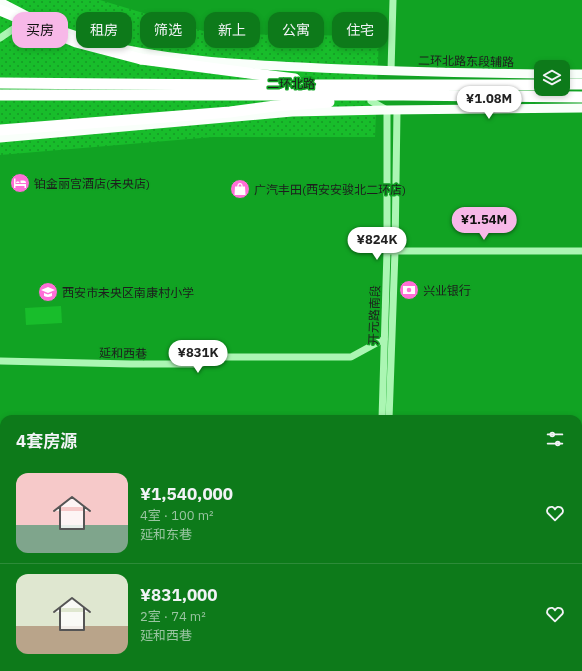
<!DOCTYPE html>
<html lang="zh">
<meta charset="utf-8">
<style>
body{margin:0;font-family:"IBM Plex Sans","Noto Sans SC",sans-serif;background:#1b8127;color:#f1f3f6;height:100vh;display:flex;flex-direction:column;font-size:15px;white-space:nowrap}
*{box-sizing:border-box;margin:0}
p{font-size:13px;color:#9ac5a2}
.icon{flex:none;width:22px;height:22px;fill:none;stroke:currentColor;stroke-width:2;stroke-linecap:round;stroke-linejoin:round}
.map{position:relative;flex:1;overflow:hidden}
.panel{position:absolute;left:0px;top:415px;width:582px;height:256px;display:flex;flex-direction:column;background:#0d7a1a;border-radius:12px 12px 0 0;box-shadow:0 2px 6px #0003}
.panel>*{flex:none}
.banner{position:absolute;left:12px;top:12px;width:558px;height:36px;display:flex;gap:8px}
.controls{position:absolute;left:534px;top:60px;display:grid;gap:8px}
.controls a{display:grid;place-items:center;width:36px;height:36px;border-radius:8px;background:#0d7a1a;box-shadow:0 2px 6px #0003;font-size:20px}
.price{position:absolute;translate:-50% -34px;padding:0 9px;border-radius:14px;background:#fff;color:#222;font-size:13px;line-height:26px;filter:drop-shadow(0 1px 2px #0008)}
.price::after{content:'';position:absolute;left:50%;top:24px;width:12px;height:9px;margin-left:-6px;background:inherit;clip-path:polygon(0 0,100% 0,50% 100%)}
.price.selected{background:#f7b8e8;color:#111}
ul{padding:0;list-style:none}
li{display:flex;align-items:center;gap:12px;height:100px;padding:0 16px}
li+li{border-top:1px solid #2d8b39}
li span{display:grid;place-items:center;flex:none;width:112px;height:80px;border-radius:12px;color:#555}
li>.icon{margin-inline-start:auto}
span .icon{width:48px;height:48px;fill:#fffc;stroke-width:1}
li b{font-size:17px}
h2{display:flex;justify-content:space-between;align-items:center;height:48px;padding:0 16px;font-size:17px}
.tag{padding:0 14px;border-radius:12px;background:#0d7a1a;box-shadow:0 2px 6px #0003;font-size:14px;line-height:36px}
.tag.selected{background:#f7b8e8;color:#111}
.map>svg:first-child{display:block}
.grass{fill:url(#grass-dots)}
.garden{fill:#18bd2b}
.lines{fill:none;stroke-linecap:round;stroke-linejoin:round}
.minor{stroke:#abf6b3;stroke-width:7}
.major{stroke:#f9fffa;stroke-width:9}
.highway{stroke:#fff;stroke-width:11}
.highway-bridge{stroke:#fff;stroke-width:11}
.labels{text-anchor:middle;dominant-baseline:central;stroke-width:3;stroke-linejoin:round;paint-order:stroke}
.street-label{font-size:12px;fill:#1d1d1d;stroke:#11a323}
.poi-label{font-size:12px;fill:#1d1d1d;stroke:#11a323;text-anchor:start}
</style>
<div class="map">
<svg width="582" height="671" viewBox="0 0 582 671">
<defs>
<pattern id="grass-dots" width="8" height="8" patternUnits="userSpaceOnUse"><rect width="8" height="8" fill="#18bd2b"/><path d="M2 2h.1M6 6h.1" fill="none" stroke="#159924" stroke-width="1.8" stroke-linecap="round"/></pattern>
</defs>
<rect width="100%" height="100%" fill="#11a323"/>
<g class="grass">
<path d="M 0,0 L 100,0 L 213,34 L 379,36 L 375,137 L 213,137 L 0,155 Z"/>
<path d="M 578,486 L 582,487 L 582,581 L 578,581 Z"/>
</g>
<path class="garden" d="M 61,306 L 62,323 L 26,325 L 25,308 Z"/>
<g class="lines">
<g class="minor">
<path d="M 0,38 L 28,19"/>
<path d="M 391,71 L 393,0"/>
<path d="M 371,101 L 387,110 L 387,251 L 382,419"/>
<path d="M 390,251 L 582,251"/>
<path d="M 0,361 L 131,364 L 200,364 L 219,357 L 351,357 L 384,339"/>
<path d="M 389,419 L 395,251 L 397,110"/>
<path d="M 578,595 L 582,595"/>
<path d="M 578,602 L 582,602"/>
<path d="M 0,619 L 4,619"/>
<path d="M 0,626 L 4,626"/>
<path d="M 73,667 L 74,671"/>
<path d="M 384,667 L 384,671"/>
</g>
<g class="major">
<path d="M 0,2 L 27,16"/>
<path d="M 65,32 L 95,42"/>
<path d="M 122,49 C 181,61 241,64 301,67 C 381,71 461,73 541,74"/>
<path d="M 563,74 L 582,74"/>
<path d="M 0,138 L 292,112 L 387,110 L 582,108"/>
<path d="M 516,667 L 516,671"/>
<path d="M 530,667 L 530,671"/>
</g>
<g class="highway">
<path d="M 141,59 L 295,79"/>
<path d="M 0,83 L 234,85 L 541,85"/>
<path d="M 563,84 L 582,84"/>
<path d="M 0,95 L 403,95 L 582,97"/>
<path d="M 0,130 L 230,112 L 275,106 L 329,102"/>
</g>
<path class="highway-bridge" d="M 0,10 L 76,42 L 141,59"/>
</g>
<defs>
<symbol id="hotel-disc" viewBox="-11 -11 22 22"><circle r="9.5" fill="#ff6fd7" stroke="#11a323"/><path d="M-6-4.5h1.5V1H6V5H4.5V3h-9V5H-6ZM-4 0a1.8 1.8 0 1 1 3.6 0ZM.5 0V-2.5h3Q6-2.5 6 0Z" fill="#fff"/></symbol>
<symbol id="shop-disc" viewBox="-11 -11 22 22"><circle r="9.5" fill="#ff6fd7" stroke="#11a323"/><path d="M-5-2.5h2.3a2.7 3.5 0 0 1 5.4 0H5L5.5 6h-11ZM-1.5-2.5h3a1.5 2.3 0 0 0-3 0Z" fill="#fff"/></symbol>
<symbol id="bank-disc" viewBox="-11 -11 22 22"><circle r="9.5" fill="#ff6fd7" stroke="#11a323"/><path d="M-6-4H6V4H-6ZM0-2.3a2.3 2.3 0 1 0 0 4.6a2.3 2.3 0 1 0 0-4.6Z" fill="#fff"/></symbol>
<symbol id="school-disc" viewBox="-11 -11 22 22"><circle r="9.5" fill="#ff6fd7" stroke="#11a323"/><path d="M0-5L7-2L0 1L-7-2ZM-4 1L0 2.5L4 1V4Q0 6-4 4Z" fill="#fff"/></symbol>
</defs>
<g fill-rule="evenodd">
<use href="#hotel-disc" x="9" y="172" width="22" height="22"/>
<use href="#shop-disc" x="229" y="178" width="22" height="22"/>
<use href="#bank-disc" x="398" y="279" width="22" height="22"/>
<use href="#school-disc" x="37" y="281" width="22" height="22"/>
</g>
<g class="labels">
<g class="street-label">
<text transform="translate(466 61) rotate(1)">二环北路东段辅路</text>
<text x="291" y="83">二环北路</text>
<text transform="translate(374 315) rotate(-88)">开元路南段</text>
<text transform="translate(123 353) rotate(1)">延和西巷</text>
</g>
<g class="poi-label">
<text x="34" y="183">铂金丽宫酒店(未央店)</text>
<text x="254" y="189">广汽丰田(西安安骏北二环店)</text>
<text x="423" y="290">兴业银行</text>
<text x="62" y="292">西安市未央区南康村小学</text>
</g>
</g>
</svg>
<div class="controls">
<a><svg class="icon" aria-label="layers" viewBox="0 0 24 24"><path d="M12 4l9 5-9 5-9-5zM3 14l9 5 9-5"/></svg></a>
</div>
<b class="price" style="left:489px;top:120px">¥1.08M</b>
<b class="price selected" style="left:484px;top:241px">¥1.54M</b>
<b class="price" style="left:377px;top:261px">¥824K</b>
<b class="price" style="left:198px;top:374px">¥831K</b>
<div class="banner">
<a class="tag selected">买房</a>
<a class="tag">租房</a>
<a class="tag">筛选</a>
<a class="tag">新上</a>
<a class="tag">公寓</a>
<a class="tag">住宅</a>
</div>
<section class="panel">
<h2>4套房源<svg class="icon" aria-label="filters" viewBox="0 0 24 24"><path d="M4 7h16M4 17h16"/><circle cx="9" cy="7" r="2"/><circle cx="15" cy="17" r="2"/></svg></h2>
<ul>
<li><span style="background:linear-gradient(#f6c9c9 65%,#7fa58c 0)"><svg class="icon" aria-label="home" viewBox="0 0 24 24"><path d="M3 11l9-7 9 7M6 9v11h12V9"/></svg></span><div><b>¥1,540,000</b><p>4室 · 100 m²</p><p>延和东巷</p></div><svg class="icon" aria-label="heart" viewBox="0 0 24 24"><path d="M12 20l-8-8c-3-5 5-10 8-4 3-6 11-1 8 4z"/></svg></li>
<li><span style="background:linear-gradient(#dfe7d0 65%,#b9a48a 0)"><svg class="icon" aria-label="home" viewBox="0 0 24 24"><path d="M3 11l9-7 9 7M6 9v11h12V9"/></svg></span><div><b>¥831,000</b><p>2室 · 74 m²</p><p>延和西巷</p></div><svg class="icon" aria-label="heart" viewBox="0 0 24 24"><path d="M12 20l-8-8c-3-5 5-10 8-4 3-6 11-1 8 4z"/></svg></li>
</ul>
</section>
</div>
